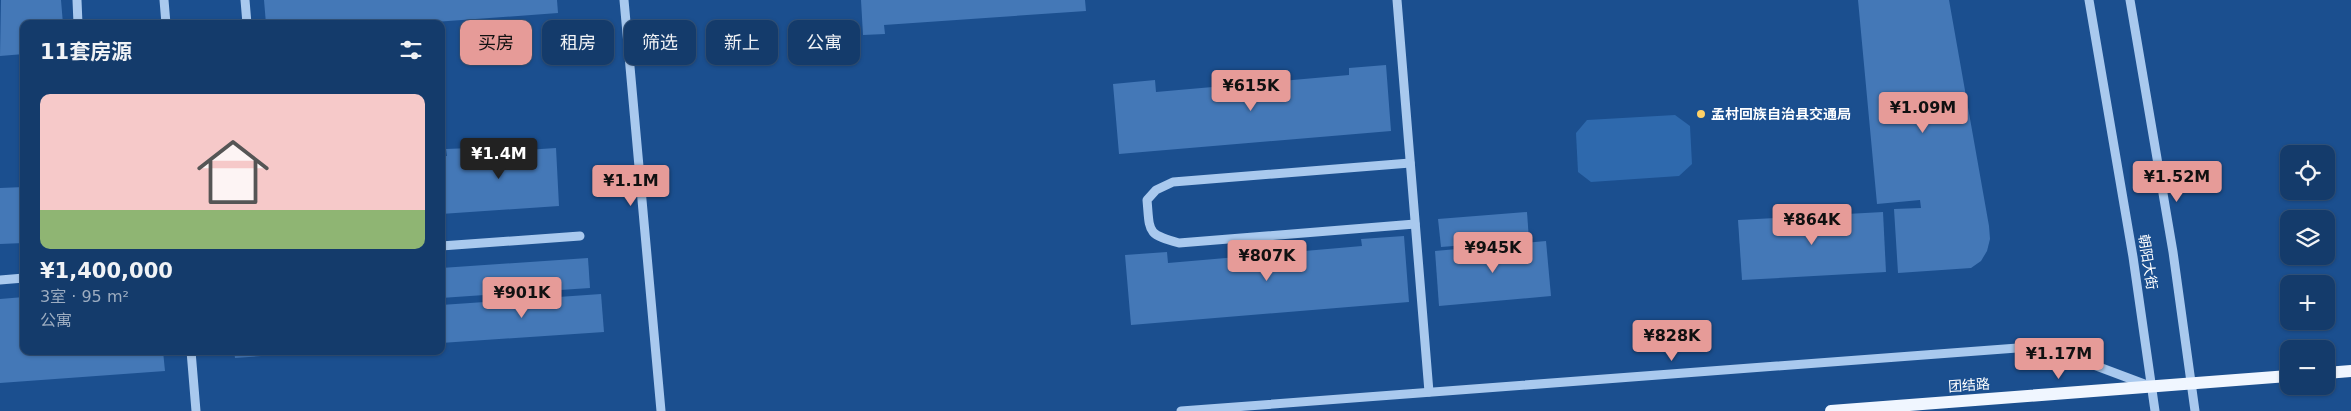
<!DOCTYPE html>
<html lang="zh">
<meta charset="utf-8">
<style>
body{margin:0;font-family:"DejaVu Sans","Noto Sans SC",sans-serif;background:#1d4271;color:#f1f3f6;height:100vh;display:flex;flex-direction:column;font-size:19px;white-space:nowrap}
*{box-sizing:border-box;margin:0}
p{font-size:16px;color:#9dadc1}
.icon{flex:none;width:28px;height:28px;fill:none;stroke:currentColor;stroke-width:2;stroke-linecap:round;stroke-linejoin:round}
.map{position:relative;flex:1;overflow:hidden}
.side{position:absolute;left:20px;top:20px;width:425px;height:335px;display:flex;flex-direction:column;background:#143b6b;border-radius:10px;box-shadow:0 1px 4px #0004,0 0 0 1px #33557e}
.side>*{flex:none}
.guide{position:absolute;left:460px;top:20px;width:475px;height:45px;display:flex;gap:10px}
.buttons{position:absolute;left:2280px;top:145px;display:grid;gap:10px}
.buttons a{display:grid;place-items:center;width:55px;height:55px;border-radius:10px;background:#143b6b;box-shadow:0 1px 4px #0004,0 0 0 1px #33557e;font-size:25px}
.price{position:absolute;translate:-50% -42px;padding:0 11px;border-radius:5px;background:#e69b98;color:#111;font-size:16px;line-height:32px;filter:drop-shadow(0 1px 2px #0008)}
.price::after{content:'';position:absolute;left:50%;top:30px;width:15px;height:11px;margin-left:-8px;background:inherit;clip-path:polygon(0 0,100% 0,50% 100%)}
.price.selected{background:#222;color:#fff}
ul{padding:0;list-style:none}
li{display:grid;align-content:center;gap:10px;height:265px;padding:0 20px}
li+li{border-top:1px solid #33557e}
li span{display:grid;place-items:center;height:155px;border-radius:10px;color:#555}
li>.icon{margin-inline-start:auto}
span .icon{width:90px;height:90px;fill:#fffc;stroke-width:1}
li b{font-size:21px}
h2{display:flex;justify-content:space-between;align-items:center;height:60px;padding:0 20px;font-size:21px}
.chip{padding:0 18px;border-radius:10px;background:#143b6b;box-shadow:0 1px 4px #0004,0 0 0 1px #33557e;font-size:18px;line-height:45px}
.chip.selected{background:#e69b98;color:#111}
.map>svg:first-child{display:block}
.green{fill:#2e69ad}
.building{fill:#4478b7}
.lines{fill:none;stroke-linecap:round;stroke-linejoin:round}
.minor{stroke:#a9c9ee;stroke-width:9}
.major{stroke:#f0f6ff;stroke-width:12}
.poi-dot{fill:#ffd166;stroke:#1b4f8f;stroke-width:2}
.labels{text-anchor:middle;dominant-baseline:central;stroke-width:4;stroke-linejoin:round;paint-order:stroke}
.poi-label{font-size:14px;font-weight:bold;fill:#fff;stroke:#1b4f8f;text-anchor:start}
.street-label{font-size:14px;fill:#fff;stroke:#1b4f8f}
</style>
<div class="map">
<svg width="2351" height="411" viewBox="0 0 2351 411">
<rect width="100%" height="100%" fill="#1b4f8f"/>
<path class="green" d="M 1675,115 L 1690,126 L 1692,164 L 1679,176 L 1591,182 L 1578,172 L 1576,133 L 1587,120 Z"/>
<g class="building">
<path d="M 1,0 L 61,0 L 63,24 L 24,24 L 24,54 L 0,56 Z"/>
<path d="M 264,0 L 557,0 L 558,13 L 407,24 L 266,24 Z"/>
<path d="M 861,0 L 1085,0 L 1086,11 L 884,25 L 885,34 L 863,35 Z"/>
<path d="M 1858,0 L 1949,0 L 1989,226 L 1990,239 L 1987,251 L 1981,261 L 1971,268 L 1898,273 L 1894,209 L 1921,208 L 1920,200 L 1877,204 Z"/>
<path d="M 1386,65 L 1391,131 L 1119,154 L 1113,84 L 1155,80 L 1156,92 L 1349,75 L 1349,68 Z"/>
<path d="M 526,143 L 526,150 L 556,148 L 559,206 L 441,214 L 441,156 L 447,156 L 446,149 L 471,148 L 471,154 L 503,152 L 503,145 Z"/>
<path d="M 24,187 L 24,243 L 0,244 L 0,188 Z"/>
<path d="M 1527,212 L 1529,240 L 1441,247 L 1438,219 Z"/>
<path d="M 1883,212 L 1886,272 L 1742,280 L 1738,220 Z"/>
<path d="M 1404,236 L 1409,302 L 1131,325 L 1125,255 L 1167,252 L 1168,263 L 1249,256 L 1249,247 L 1270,246 L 1270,254 L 1362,246 L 1361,239 Z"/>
<path d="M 1546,241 L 1551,296 L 1439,306 L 1435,251 Z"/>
<path d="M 588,258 L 590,288 L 441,298 L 441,268 Z"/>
<path d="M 601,294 L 604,332 L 441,343 L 441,305 Z"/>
<path d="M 24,297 L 24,351 L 163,351 L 165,371 L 0,383 L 0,299 Z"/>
<path d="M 234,351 L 304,351 L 304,353 L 235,358 Z"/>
</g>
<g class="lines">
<g class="minor">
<path d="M 77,0 L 78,24"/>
<path d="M 164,0 L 166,24"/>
<path d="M 245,0 L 247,24"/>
<path d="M 624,0 L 661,411"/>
<path d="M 1397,0 L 1429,392"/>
<path d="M 2089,0 L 2133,257 L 2155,411"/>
<path d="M 2130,0 L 2173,252 L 2195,411"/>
<path d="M 1410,163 L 1173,182 L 1156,190 L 1147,200 C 1150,232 1146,234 1179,243 L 1415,224"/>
<path d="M 441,246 L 580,236"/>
<path d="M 0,280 L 24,278"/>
<path d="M 191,351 L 196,411"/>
<path d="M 1181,411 L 2043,346 L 2147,385"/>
</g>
<g class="major">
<path d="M 2326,373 L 2351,371"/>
<path d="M 1831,411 L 2289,376"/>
</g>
</g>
<circle class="poi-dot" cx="1701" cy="114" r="5"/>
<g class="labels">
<g class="poi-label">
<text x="1711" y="114">孟村回族自治县交通局</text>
</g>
<g class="street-label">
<text transform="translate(2148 262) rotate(81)">朝阳大街</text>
<text transform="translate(1969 385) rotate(-4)">团结路</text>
</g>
</g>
</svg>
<div class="buttons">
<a><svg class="icon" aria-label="locate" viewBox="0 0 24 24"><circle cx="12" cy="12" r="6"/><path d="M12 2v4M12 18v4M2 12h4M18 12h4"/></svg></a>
<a><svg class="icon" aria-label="layers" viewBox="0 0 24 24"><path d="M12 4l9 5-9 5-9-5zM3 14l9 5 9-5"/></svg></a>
<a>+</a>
<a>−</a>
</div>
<b class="price" style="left:1251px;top:112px">¥615K</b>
<b class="price" style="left:1923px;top:134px">¥1.09M</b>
<b class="price selected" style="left:499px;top:180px">¥1.4M</b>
<b class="price" style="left:2177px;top:203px">¥1.52M</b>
<b class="price" style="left:631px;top:207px">¥1.1M</b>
<b class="price" style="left:1812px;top:246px">¥864K</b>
<b class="price" style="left:1493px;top:274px">¥945K</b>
<b class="price" style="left:1267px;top:282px">¥807K</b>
<b class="price" style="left:522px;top:319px">¥901K</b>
<b class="price" style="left:1672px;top:362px">¥828K</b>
<b class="price" style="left:2059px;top:380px">¥1.17M</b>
<div class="guide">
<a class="chip selected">买房</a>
<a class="chip">租房</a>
<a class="chip">筛选</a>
<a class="chip">新上</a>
<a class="chip">公寓</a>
</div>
<section class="side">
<h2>11套房源<svg class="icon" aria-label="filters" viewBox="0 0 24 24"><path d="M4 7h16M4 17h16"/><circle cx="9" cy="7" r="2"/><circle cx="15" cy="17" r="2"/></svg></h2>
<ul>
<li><span style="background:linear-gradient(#f6c9c9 75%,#8fb573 0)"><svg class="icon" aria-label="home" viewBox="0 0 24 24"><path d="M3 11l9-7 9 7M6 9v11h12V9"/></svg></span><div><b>¥1,400,000</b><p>3室 · 95 m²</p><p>公寓</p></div></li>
</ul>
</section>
</div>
